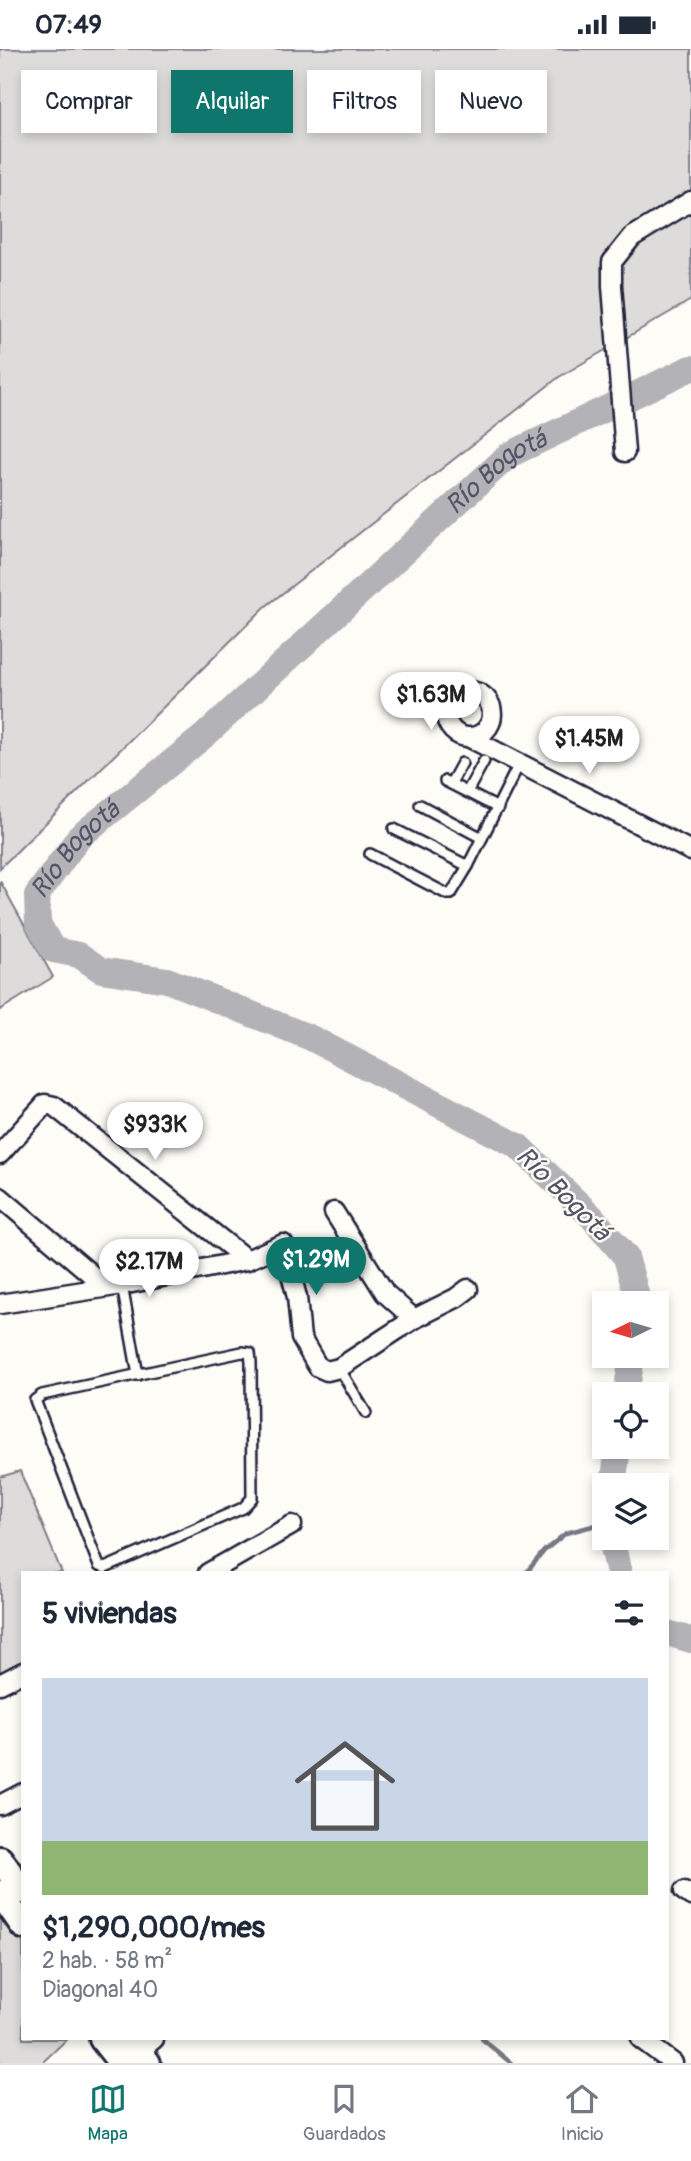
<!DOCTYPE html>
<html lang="es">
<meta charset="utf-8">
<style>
body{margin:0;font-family:Pangolin,sans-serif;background:#f6f6f7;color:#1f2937;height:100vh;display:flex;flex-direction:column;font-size:26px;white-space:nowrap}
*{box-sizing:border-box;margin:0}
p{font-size:23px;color:#747a83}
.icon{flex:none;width:38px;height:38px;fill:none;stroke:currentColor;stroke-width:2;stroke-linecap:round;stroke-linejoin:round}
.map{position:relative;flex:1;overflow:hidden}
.side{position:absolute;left:21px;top:1522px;width:648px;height:469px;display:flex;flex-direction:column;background:#fff;border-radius:0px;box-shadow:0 4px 10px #0003}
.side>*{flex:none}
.banner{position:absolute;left:21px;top:21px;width:649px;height:63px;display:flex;gap:14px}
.needle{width:46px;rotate:265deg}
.buttons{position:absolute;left:592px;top:1242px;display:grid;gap:14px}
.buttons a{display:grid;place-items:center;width:77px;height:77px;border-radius:0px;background:#fff;box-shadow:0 4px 10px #0003;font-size:35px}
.price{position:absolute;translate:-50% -60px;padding:0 16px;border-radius:24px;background:#fff;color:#222;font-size:23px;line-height:46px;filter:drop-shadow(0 2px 4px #0008)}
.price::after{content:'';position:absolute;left:50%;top:42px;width:21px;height:16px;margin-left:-10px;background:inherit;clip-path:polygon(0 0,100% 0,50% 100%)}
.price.current{background:#0f766e;color:#fff}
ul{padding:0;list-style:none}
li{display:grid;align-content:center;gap:14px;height:371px;padding:0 21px}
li+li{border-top:2px solid #e0e1e3}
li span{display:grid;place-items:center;height:217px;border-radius:0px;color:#555}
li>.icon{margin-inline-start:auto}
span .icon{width:126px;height:126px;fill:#fffc;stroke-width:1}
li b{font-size:30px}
h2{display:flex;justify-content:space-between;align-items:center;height:84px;padding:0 21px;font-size:30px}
.tag{padding:0 24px;border-radius:0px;background:#fff;box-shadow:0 4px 10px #0003;font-size:24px;line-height:63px}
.tag.current{background:#0f766e;color:#fff}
.status{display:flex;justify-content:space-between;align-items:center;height:49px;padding:0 35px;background:#fff;direction:ltr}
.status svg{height:19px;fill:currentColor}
.tab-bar{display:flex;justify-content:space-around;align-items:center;height:98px;border-top:2px solid #e0e1e3;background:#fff;font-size:19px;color:#747a83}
.tab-bar a{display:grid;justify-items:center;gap:4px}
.tab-bar .current{color:#0f766e}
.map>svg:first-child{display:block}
.green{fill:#dddcdb;stroke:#807f8b;stroke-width:2}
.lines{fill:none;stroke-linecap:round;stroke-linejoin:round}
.stream{stroke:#787885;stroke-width:4.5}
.river{stroke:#b2b2b7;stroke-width:26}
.lane-casing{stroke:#22223b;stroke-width:14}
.street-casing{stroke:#22223b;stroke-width:23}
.secondary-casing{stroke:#22223b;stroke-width:30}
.lane{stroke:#fdfcf7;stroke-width:9}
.street{stroke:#fdfcf7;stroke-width:18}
.secondary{stroke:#fdfcf7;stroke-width:24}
.labels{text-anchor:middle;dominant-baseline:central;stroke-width:5;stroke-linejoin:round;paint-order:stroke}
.water-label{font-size:26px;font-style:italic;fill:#545466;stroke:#fdfcf7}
</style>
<div class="status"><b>07:49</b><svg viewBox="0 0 49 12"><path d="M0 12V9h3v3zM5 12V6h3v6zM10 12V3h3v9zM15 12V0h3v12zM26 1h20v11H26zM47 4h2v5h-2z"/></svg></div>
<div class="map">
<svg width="691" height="2014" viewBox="0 0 691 2014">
<rect width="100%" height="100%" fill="#fdfcf7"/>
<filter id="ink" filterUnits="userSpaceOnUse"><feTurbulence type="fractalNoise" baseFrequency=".0143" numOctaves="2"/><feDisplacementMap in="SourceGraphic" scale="14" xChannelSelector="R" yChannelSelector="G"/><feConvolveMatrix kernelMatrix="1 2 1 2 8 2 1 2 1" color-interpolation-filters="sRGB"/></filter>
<g filter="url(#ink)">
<g class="green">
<path d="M 0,0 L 691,0 L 691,251 L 559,328 L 265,558 L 0,819 Z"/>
<path d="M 0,832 L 53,928 L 0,961 Z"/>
<path d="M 20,1422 L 62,1524 L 23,1524 L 23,1617 L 0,1628 L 0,1428 Z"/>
<path d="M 0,1861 L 23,1894 L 23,1990 L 67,1990 L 42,2014 L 0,2014 Z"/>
</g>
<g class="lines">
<g class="stream">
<path d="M 526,1524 L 544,1502 L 566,1484 L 604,1474"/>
<path d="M 482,1990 L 511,2014"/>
</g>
<g class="river">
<path id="s1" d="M 639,1255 L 626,1208 L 592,1168 L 518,1097 L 311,989 L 167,931 L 101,921 L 79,906 L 53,901 L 38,874 L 37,846 L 79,788 L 204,687 L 509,406 L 691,319"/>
<path d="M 626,1346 L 632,1307"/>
<path d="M 613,1437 L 618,1398"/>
<path d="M 611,1489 L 619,1524"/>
<path d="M 667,1584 L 691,1591"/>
</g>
<defs>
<g id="lane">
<path d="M 445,732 L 498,759"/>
<path d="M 451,734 L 462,714"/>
<path d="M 467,743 L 484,712"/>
<path d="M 420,756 L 482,789"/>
<path d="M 394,780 L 468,817"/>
<path d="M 370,805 L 447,845 L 451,845 L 468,817 L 520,713"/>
<path d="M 122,1236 L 138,1326"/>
<path d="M 242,1303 L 250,1304 L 251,1313 L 252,1449 L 243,1459 L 105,1519 L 99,1517 L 35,1351 L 42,1346 Z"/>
<path d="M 339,1319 L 366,1364"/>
</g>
<g id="street">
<path d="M 625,403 L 612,237 L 612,213 L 632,188 L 691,152"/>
<circle cx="469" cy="665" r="23"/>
<path d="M 470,689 L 691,802"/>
<path d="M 0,1105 L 45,1055 L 54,1057 L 247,1211"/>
<path d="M 0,1148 L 105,1237"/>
<path d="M 334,1163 L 385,1244 L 414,1270"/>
<path d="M 0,1255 L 122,1236 L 247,1211 L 283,1195 L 297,1248 L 301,1289 L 318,1318 L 327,1322 L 339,1319 L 414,1270 L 456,1249 L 468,1240"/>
<path d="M 208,1524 L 292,1476"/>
<path d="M 0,1635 L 23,1623"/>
<path d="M 0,1756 L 23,1744"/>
<path d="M 684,1842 L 691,1847"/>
<path d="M 641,1990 L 673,2014"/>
<path d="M 139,2002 L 154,1990"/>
</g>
<g id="secondary">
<path d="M 0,1810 L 23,1842"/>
<path d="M 0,1844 L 23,1877"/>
<path d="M 102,1990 L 121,2014"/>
<path d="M 130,1990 L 148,2014"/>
</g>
</defs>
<use href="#lane" class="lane-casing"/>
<use href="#street" class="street-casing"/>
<use href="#secondary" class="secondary-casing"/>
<use href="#lane" class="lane"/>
<use href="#street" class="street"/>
<use href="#secondary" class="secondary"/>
</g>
</g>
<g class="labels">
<g class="water-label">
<text stroke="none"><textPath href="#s1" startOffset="1398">Río Bogotá</textPath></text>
<text stroke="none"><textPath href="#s1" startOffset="831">Río Bogotá</textPath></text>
<text transform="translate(563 1145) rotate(45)">Río Bogotá</text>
</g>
</g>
</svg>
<div class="buttons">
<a><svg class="needle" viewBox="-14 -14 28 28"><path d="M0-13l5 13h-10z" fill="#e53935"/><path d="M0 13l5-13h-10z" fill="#747a83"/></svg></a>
<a><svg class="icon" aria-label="locate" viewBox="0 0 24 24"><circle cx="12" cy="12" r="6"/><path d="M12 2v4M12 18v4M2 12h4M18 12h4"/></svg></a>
<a><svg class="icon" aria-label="layers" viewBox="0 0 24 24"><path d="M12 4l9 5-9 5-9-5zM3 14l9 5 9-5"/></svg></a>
</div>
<b class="price" style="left:431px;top:683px">$1.63M</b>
<b class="price" style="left:589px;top:727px">$1.45M</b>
<b class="price" style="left:155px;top:1113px">$933K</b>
<b class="price current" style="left:316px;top:1248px">$1.29M</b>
<b class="price" style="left:149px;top:1250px">$2.17M</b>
<div class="banner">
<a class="tag">Comprar</a>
<a class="tag current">Alquilar</a>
<a class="tag">Filtros</a>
<a class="tag">Nuevo</a>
</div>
<section class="side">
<h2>5 viviendas<svg class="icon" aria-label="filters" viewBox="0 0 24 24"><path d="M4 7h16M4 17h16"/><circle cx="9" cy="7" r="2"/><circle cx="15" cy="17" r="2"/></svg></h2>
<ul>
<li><span style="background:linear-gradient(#c9d6e8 75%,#8fb573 0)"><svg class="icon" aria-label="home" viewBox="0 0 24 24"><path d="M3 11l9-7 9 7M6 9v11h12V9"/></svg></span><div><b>$1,290,000/mes</b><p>2 hab. · 58 m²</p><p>Diagonal 40</p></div></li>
</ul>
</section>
</div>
<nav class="tab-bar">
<a class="current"><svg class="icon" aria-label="map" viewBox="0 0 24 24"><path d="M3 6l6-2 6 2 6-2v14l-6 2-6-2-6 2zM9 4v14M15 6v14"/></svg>Mapa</a>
<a><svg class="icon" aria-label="saved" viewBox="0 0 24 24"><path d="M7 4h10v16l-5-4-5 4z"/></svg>Guardados</a>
<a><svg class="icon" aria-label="home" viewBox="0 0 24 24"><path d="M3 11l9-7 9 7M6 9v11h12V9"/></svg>Inicio</a>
</nav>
